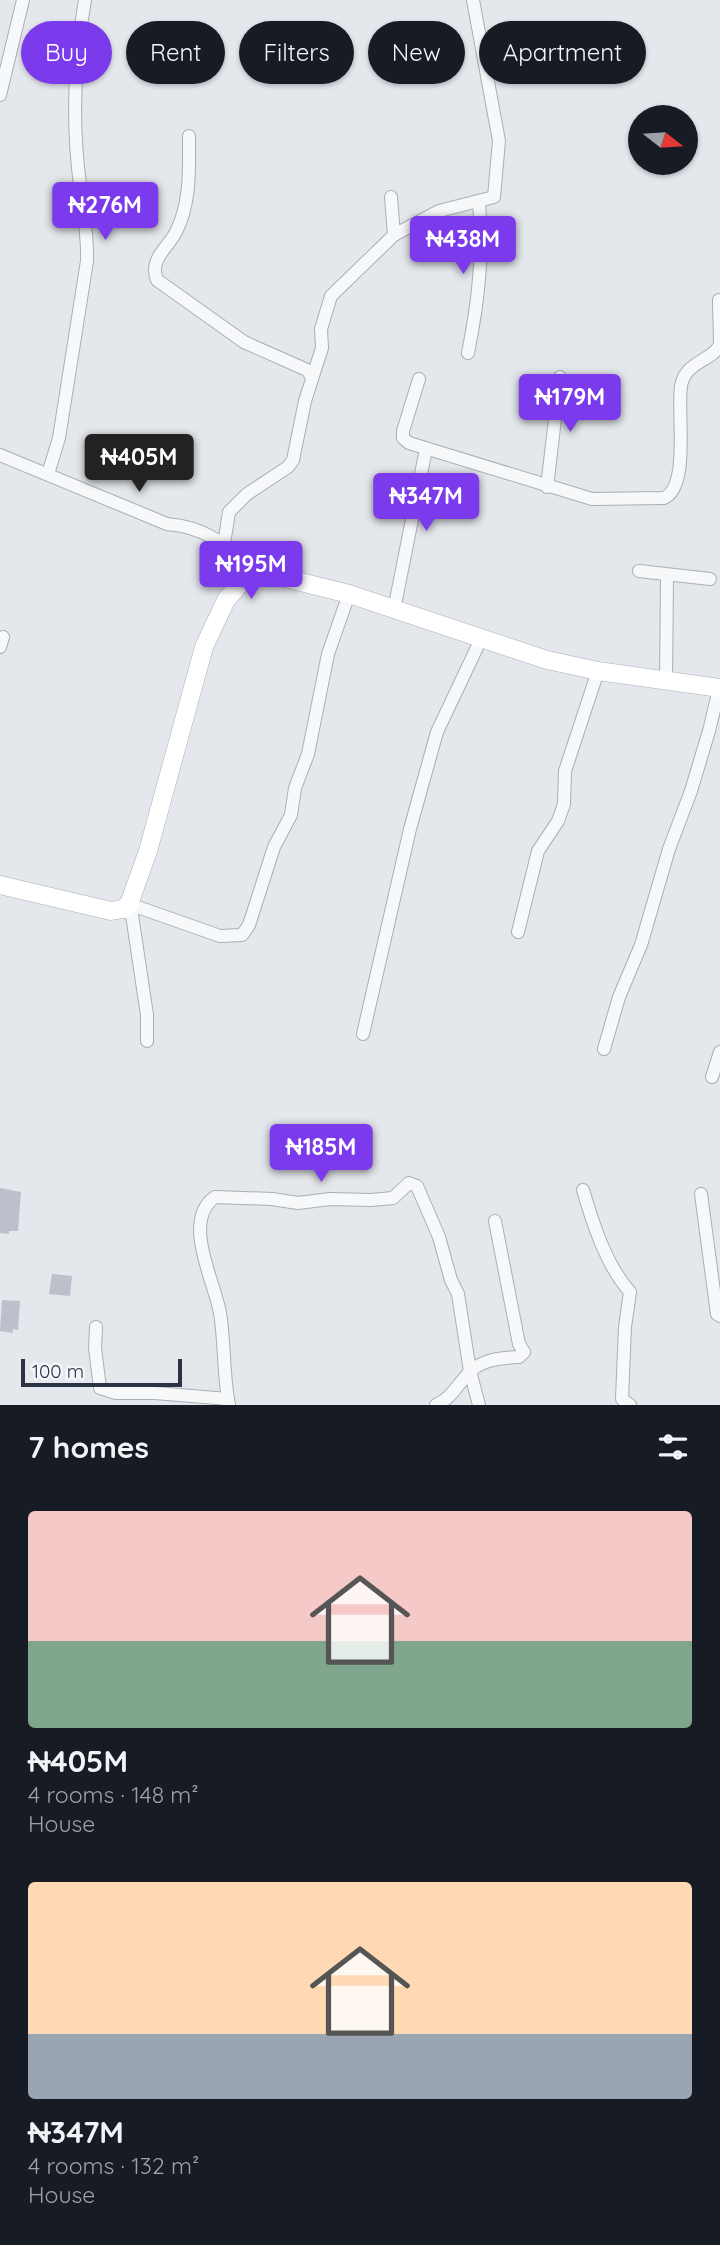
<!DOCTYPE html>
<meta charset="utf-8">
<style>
body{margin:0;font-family:Quicksand,sans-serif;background:#20242c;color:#f1f3f6;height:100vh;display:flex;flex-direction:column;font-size:26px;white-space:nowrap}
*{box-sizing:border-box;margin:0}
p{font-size:23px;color:#9ea1a6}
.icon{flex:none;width:38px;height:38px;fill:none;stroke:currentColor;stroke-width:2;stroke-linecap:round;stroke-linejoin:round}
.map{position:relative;height:1405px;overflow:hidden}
.panel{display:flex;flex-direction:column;background:#171b24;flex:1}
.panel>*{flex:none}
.banner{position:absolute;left:21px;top:21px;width:679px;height:63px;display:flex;gap:14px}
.needle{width:46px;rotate:107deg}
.controls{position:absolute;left:628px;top:105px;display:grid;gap:14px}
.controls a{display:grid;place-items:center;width:70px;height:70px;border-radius:50%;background:#171b24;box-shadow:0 2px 5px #0004;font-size:35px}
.scale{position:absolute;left:21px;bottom:18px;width:161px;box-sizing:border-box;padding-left:7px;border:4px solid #2b3445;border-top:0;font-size:19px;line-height:24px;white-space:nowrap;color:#2b3445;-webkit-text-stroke:5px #f4f6f9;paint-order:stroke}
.price{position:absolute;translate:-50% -60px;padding:0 16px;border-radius:7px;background:#7c3aed;color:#fff;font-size:23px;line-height:46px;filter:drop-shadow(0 2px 4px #0008)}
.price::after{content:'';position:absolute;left:50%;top:42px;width:21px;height:16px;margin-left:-10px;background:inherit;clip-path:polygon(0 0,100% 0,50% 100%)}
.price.on{background:#222;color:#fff}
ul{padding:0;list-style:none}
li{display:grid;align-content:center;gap:14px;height:371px;padding:0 28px}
li span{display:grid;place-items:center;height:217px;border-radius:7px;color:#555}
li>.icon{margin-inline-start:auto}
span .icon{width:126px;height:126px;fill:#fffc;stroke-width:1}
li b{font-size:30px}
h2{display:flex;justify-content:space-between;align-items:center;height:84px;padding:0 28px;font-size:30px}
.tag{padding:0 24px;border-radius:32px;background:#171b24;box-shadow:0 2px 5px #0004;font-size:24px;line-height:63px}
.tag.on{background:#7c3aed;color:#fff}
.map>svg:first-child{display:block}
.building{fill:#bbc0ca}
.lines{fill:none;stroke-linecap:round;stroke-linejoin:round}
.street-casing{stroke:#a9aeb7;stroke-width:14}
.secondary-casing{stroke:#a9aeb7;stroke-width:19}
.street{stroke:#f7f8fa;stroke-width:12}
.secondary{stroke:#fff;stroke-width:18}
</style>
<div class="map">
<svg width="720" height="1405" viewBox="0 0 720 1405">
<rect width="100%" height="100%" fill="#e4e7ec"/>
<g class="building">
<path d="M 0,1188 L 21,1192 L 18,1231 L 9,1231 L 9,1234 L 0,1233 Z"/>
<path d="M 52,1274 L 72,1276 L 70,1296 L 49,1294 Z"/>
<path d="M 2,1300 L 20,1301 L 18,1330 L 13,1329 L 13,1333 L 0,1331 Z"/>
</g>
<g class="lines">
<defs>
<g id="street">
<path d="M 0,95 L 23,0"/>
<path d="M 189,136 C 189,169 191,202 176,232 C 167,249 149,259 157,280 L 244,342 L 307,370 L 312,377"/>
<path d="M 391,197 L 394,235"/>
<path d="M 468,353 C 479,298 483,257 479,201"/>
<path d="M 419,379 L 403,431 L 403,438 L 409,443 L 592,499 L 664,498 C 690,487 677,412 681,386 C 685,361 715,360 720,344 C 720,331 719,313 719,300"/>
<path d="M 0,455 L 167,524 C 206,527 225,544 252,570"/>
<path d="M 48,474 L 59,438 L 87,261 C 88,234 83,211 80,185 C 72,124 74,61 85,0"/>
<path d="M 547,487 L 560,377"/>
<path d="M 224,544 L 229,512 L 247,494 L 288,467 L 293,460 L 305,401 L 322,348 L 321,329 L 331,296 L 394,235 L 439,211 L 494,197 L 499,141 L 473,0"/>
<path d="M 639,571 L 710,579"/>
<path d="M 394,610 L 426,449"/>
<path d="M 0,647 L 3,637"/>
<path d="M 666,682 L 667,576"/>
<path d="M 129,904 L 220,936 L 242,935 L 249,925 L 274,847 L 291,815 L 295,788 L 308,754 L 328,654 L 349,594"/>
<path d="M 122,909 L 132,915 L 147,1015 L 147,1041"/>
<path d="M 518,932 L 538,851 L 558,821 L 564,804 L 565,771 L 598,671"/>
<path d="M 363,1034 L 410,829 L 437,732 L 481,639"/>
<path d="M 604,1049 L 619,997 L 641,945 L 669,849 L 691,791 L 709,731 L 719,689"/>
<path d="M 712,1077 L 720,1052"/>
<path d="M 583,1190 C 593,1224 606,1265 630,1292 L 625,1327 L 622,1399 L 630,1405"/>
<path d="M 701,1194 L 717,1314 L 720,1316"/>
<path d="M 96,1327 L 95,1348 L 100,1388 L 116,1393 L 155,1393 L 228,1399"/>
<path d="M 229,1405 C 223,1375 225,1343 220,1313 C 215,1282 181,1221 215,1197 L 272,1199 L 298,1203 L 330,1199 L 371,1200 L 393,1198 L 409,1183 L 417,1186 L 439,1237 L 451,1280 L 458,1294 L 470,1371 L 479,1405"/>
<path d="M 436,1405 C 451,1399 457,1385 468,1374 C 481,1359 501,1358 519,1357 L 524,1352 L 519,1344 L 495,1221"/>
</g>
<path id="secondary" d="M 0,885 L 111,911 L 122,909 L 129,904 L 148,851 L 204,647 L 226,600 L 252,570 L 349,594 L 547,660 L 598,671 L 720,688"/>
</defs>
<use href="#street" class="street-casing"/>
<use href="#secondary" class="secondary-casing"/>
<use href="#street" class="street"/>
<use href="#secondary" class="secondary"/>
</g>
</svg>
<div class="controls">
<a><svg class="needle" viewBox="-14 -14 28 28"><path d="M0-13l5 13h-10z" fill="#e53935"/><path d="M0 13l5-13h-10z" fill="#9ea1a6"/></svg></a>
</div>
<div class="scale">100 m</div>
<b class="price" style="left:105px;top:242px">₦276M</b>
<b class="price" style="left:463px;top:276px">₦438M</b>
<b class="price" style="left:570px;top:434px">₦179M</b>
<b class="price on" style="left:139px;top:494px">₦405M</b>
<b class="price" style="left:426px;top:533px">₦347M</b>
<b class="price" style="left:251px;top:601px">₦195M</b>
<b class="price" style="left:321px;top:1184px">₦185M</b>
<div class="banner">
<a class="tag on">Buy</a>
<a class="tag">Rent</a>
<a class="tag">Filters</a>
<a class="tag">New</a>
<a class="tag">Apartment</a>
</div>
</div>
<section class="panel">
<h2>7 homes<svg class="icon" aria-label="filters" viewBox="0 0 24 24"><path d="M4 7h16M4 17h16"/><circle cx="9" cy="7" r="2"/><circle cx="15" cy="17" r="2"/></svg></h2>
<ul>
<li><span style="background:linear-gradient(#f6c9c9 60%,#7fa58c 0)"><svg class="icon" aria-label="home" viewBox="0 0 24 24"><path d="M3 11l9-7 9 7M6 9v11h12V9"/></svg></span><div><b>₦405M</b><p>4 rooms · 148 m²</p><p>House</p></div></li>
<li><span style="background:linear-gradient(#ffd9b3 70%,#9aa5b1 0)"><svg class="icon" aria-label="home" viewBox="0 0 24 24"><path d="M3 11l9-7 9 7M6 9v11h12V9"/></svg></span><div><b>₦347M</b><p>4 rooms · 132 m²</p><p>House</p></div></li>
</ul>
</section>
